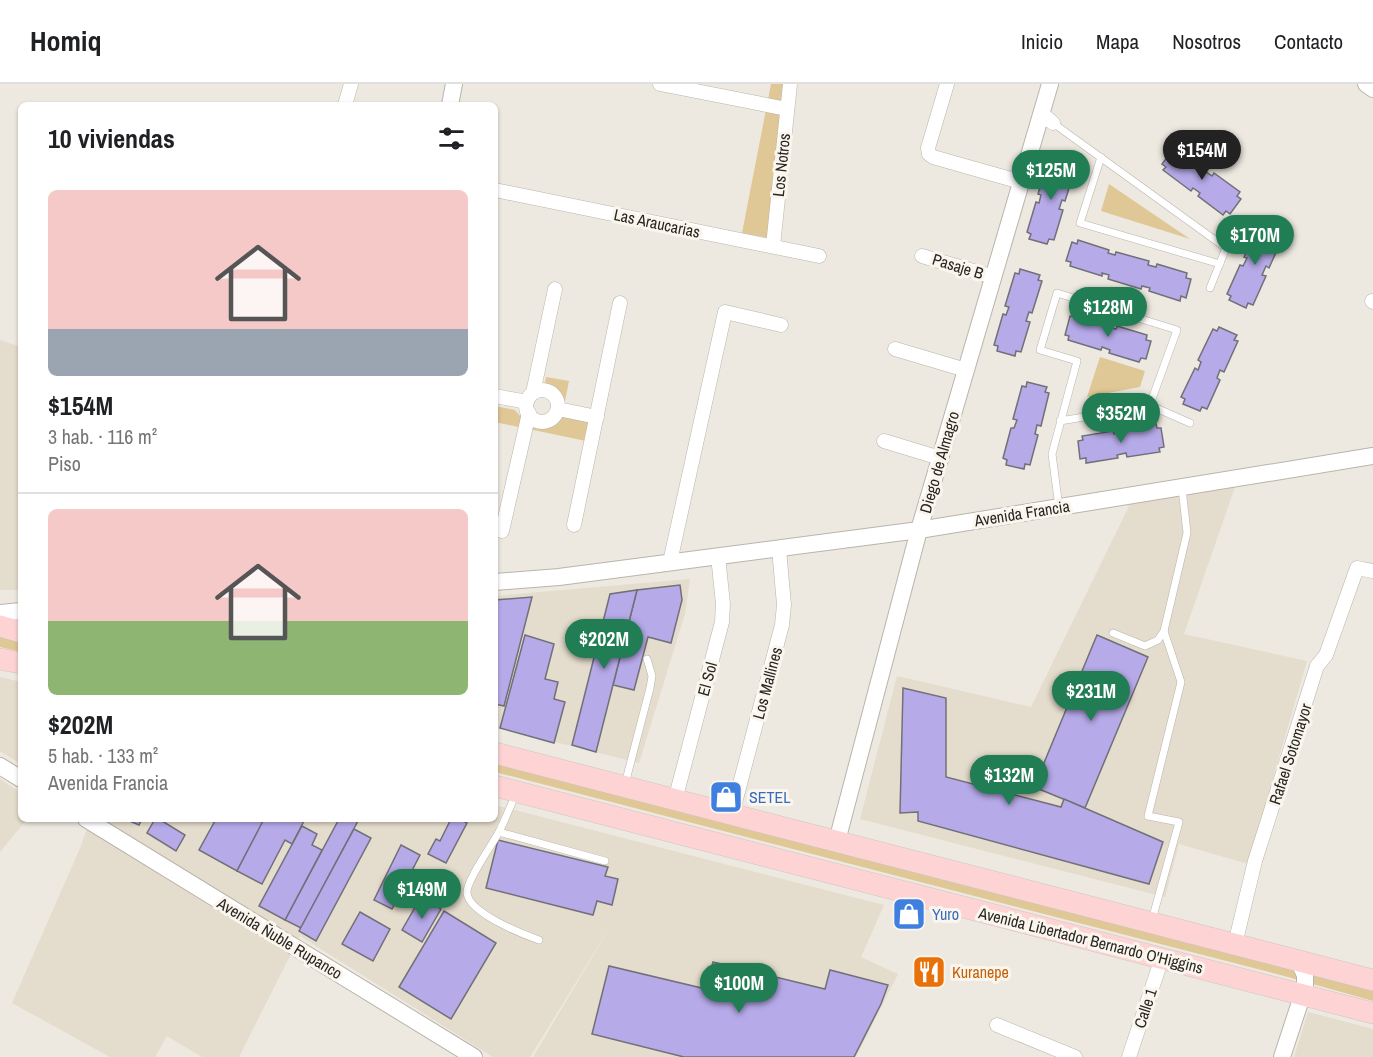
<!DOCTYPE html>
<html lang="es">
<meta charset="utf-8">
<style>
body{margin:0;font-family:"Archivo Narrow",sans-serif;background:#f6f6f6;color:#202124;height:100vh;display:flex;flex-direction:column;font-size:22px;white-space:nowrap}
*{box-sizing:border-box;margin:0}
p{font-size:20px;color:#757577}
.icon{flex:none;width:33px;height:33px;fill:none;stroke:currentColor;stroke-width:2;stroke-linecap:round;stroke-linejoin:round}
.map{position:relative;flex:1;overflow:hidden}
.details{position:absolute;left:18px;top:18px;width:480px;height:720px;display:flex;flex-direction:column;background:#fff;border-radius:9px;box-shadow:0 2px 4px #0004}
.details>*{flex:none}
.price{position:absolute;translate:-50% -51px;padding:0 14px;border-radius:21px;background:#217d53;color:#fff;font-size:20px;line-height:39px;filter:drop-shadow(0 2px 3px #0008)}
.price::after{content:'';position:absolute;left:50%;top:36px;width:18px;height:14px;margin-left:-9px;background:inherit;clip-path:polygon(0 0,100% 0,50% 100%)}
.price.current{background:#222;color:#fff}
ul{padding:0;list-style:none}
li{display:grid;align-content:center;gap:12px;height:318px;padding:0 30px}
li+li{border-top:2px solid #e0e0e0}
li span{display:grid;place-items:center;height:186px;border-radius:9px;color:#555}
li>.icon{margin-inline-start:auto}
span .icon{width:108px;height:108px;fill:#fffc;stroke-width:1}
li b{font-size:26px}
h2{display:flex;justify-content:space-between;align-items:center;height:72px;padding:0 30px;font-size:26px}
header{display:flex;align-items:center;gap:36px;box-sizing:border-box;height:84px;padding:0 30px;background:#fff;border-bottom:2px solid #e0e0e0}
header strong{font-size:28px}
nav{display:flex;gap:33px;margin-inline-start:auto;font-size:21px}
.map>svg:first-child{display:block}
.built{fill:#e4dccc}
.green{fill:#e0c796}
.building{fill:#b6aae9;stroke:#717078;stroke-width:1.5}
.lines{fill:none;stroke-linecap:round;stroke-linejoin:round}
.service-casing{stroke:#b9b4ac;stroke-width:8}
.minor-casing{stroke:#b9b4ac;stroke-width:15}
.tertiary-casing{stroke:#b9b4ac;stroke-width:18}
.primary-casing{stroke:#c7c7c6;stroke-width:22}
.service{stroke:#fff;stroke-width:7}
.minor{stroke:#fff;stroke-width:14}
.tertiary{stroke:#fff;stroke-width:16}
.primary{stroke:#fed3d4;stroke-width:21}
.labels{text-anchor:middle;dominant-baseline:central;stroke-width:6;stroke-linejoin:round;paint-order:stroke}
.street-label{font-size:16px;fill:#282623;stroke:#fbf6ed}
.shop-label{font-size:16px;fill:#366cbe;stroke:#fbf6ed;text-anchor:start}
.food-label{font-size:16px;fill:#c56008;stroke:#fbf6ed;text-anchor:start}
</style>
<header>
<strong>Homiq</strong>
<nav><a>Inicio</a><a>Mapa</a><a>Nosotros</a><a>Contacto</a></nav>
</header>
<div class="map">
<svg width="1373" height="973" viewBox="0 0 1373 973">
<rect width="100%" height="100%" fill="#ede9e0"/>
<g class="built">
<path d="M 0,256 L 21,263 L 21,506 L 0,506 Z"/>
<path d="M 1236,400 L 1184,550 L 1307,577 L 1248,780 L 1179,760 L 1165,813 L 860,735 L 897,592 L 1031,623 L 1131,418 Z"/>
<path d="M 690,495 L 685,530 L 639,679 L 495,643 L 495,512 Z"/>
<path d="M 0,593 L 21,598 L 21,680 L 0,667 Z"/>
<path d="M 0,695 L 21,709 L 21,735 L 27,735 L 0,768 Z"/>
<path d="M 495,721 L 884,821 L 861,873 L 898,890 L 856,973 L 533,973 L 613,838 L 530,973 L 493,973 L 300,852 L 239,973 L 202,973 L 167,952 L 155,973 L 110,973 L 12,919 L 81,762 L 90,735 L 495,735 Z"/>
<path d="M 1308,928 L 1373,945 L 1373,973 L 1294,973 Z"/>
</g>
<g class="green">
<path d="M 771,0 L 784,0 L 769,154 L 742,149 Z"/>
<path d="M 1109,100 L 1190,155 L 1101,127 Z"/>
<path d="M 1100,273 L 1145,287 L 1140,303 L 1087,313 Z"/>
<path d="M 546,293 L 569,297 L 565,317 L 562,317 L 556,304 L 545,299 Z"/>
<path d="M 495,322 L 515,326 C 524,338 532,341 546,343 L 564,330 L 590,336 L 586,357 L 495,338 Z"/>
<path d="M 0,550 L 21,555 L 21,568 L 0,563 Z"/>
<path d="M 495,676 L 1373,903 L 1373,917 L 1288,893 L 495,688 Z"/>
</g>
<g class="building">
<path d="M 1174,64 L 1178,67 L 1180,64 L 1207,84 L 1205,87 L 1212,92 L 1214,89 L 1240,108 L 1237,112 L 1241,115 L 1230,130 L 1226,127 L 1223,131 L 1198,112 L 1200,109 L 1193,104 L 1191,107 L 1163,86 L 1166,83 L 1162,80 Z"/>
<path d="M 1053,73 L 1072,79 L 1071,84 L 1075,85 L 1065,117 L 1062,116 L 1059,125 L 1063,126 L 1054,156 L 1049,155 L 1047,160 L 1029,155 L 1031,150 L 1027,148 L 1036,118 L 1039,119 L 1041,111 L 1038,110 L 1048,77 L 1052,78 Z"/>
<path d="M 1264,139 L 1282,147 L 1280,152 L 1283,153 L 1269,184 L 1266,182 L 1262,191 L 1266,192 L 1253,221 L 1248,219 L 1246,224 L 1229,216 L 1231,212 L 1227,210 L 1240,181 L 1243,182 L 1247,174 L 1244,173 L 1258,142 L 1262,143 Z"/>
<path d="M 1078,156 L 1109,166 L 1108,169 L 1115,171 L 1116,168 L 1149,177 L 1148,181 L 1156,183 L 1157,180 L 1187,189 L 1186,194 L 1191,195 L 1186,214 L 1181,212 L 1180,217 L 1149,207 L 1150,204 L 1142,202 L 1141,205 L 1108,195 L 1109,191 L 1102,189 L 1102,192 L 1070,182 L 1071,178 L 1066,177 L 1072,158 L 1077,160 Z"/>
<path d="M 1020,185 L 1040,191 L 1038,196 L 1042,197 L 1032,229 L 1029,228 L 1026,237 L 1030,238 L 1021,268 L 1016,267 L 1015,272 L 997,267 L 998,262 L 994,261 L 1003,230 L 1006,231 L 1009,223 L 1005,222 L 1015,189 L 1019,190 Z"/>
<path d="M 1076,230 L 1109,239 L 1107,243 L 1116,245 L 1117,242 L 1147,251 L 1146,256 L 1151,257 L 1146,275 L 1141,274 L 1139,278 L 1109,269 L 1110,266 L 1102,263 L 1101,266 L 1068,256 L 1069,252 L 1065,251 L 1070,232 L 1075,233 Z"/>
<path d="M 1219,243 L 1237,251 L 1234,256 L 1238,257 L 1224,288 L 1220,286 L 1217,294 L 1220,296 L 1207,325 L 1202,323 L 1200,327 L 1183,320 L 1185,315 L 1181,313 L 1195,284 L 1198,286 L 1201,278 L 1198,276 L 1213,245 L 1217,247 Z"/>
<path d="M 1027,298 L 1047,303 L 1045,308 L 1049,309 L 1041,342 L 1037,341 L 1035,350 L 1038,351 L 1030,381 L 1025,380 L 1024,385 L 1006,381 L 1007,376 L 1003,374 L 1011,344 L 1014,344 L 1017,336 L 1013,335 L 1022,302 L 1026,303 Z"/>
<path d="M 1156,340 L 1157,344 L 1161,344 L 1164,363 L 1159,364 L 1160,368 L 1127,373 L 1126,369 L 1117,371 L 1118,374 L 1086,379 L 1086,374 L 1080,375 L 1078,357 L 1083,356 L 1082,352 L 1113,347 L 1114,350 L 1122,349 L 1122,345 Z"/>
<path d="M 680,501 L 682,516 L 671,559 L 648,553 L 634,606 L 613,601 L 637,506 Z"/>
<path d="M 637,506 L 596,668 L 572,661 L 610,510 Z"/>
<path d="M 532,513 L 504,622 L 495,620 L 495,516 Z"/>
<path d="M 525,551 L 554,560 L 545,595 L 558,598 L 554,615 L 565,618 L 554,659 L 500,644 Z"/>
<path d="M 1097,551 L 1148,573 L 1085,724 L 1034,703 Z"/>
<path d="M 903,604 L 946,614 L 946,693 L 1061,723 L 1064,715 L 1163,758 L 1149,800 L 918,737 L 918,728 L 900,729 Z"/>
<path d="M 125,735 L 142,735 L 139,741 Z"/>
<path d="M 155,735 L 159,735 L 185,751 L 176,767 L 147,749 Z"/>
<path d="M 216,735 L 258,735 L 263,738 L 237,787 L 199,766 Z"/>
<path d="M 264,735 L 305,735 L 292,760 L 285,756 L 262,800 L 237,787 Z"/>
<path d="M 339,735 L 359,735 L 301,844 L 285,836 Z"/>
<path d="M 451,735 L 460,735 L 467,739 L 446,779 L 428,770 L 436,755 L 440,757 Z"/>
<path d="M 302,742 L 317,750 L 312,761 L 322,766 L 285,836 L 259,822 Z"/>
<path d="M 354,745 L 371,754 L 316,857 L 299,847 Z"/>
<path d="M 498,756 L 608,783 L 605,792 L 618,795 L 612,821 L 597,817 L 593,831 L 486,804 Z"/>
<path d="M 401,761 L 420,771 L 392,825 L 374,816 Z"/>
<path d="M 421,813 L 441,825 L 422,858 L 402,846 Z"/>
<path d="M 444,827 L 496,859 L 451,935 L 399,903 Z"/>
<path d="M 360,828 L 390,845 L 373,877 L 342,860 Z"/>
<path d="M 713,878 L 825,905 L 830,886 L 888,901 L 881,920 L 854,973 L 684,973 L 592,950 L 609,882 L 706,905 Z"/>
</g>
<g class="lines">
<defs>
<g id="service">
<path d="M 1053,39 L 1226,164 L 1210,204"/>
<path d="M 1101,73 L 1080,139 L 1220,180"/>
<path d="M 1147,320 L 1190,339"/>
<path d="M 1059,423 L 1052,370 L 1077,277 L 1040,266 L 1057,209 L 1177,246 L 1152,315 L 1144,323 L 1060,337"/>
<path d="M 1113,549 L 1145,562 L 1158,556 L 1164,547"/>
<path d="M 625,700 L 650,604 L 652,592 L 647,575"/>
<path d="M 516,710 C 510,723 505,736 499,748 C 492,761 466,797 467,809 C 469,829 522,850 539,856"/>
<path d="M 499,748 L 605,777"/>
<path d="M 1152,836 L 1179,738 L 1148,732 L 1181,598 L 1164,547 L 1187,449 L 1182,404"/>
</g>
<g id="minor">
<path d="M 660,0 L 787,25"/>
<path d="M 947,0 L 928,64 L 929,70 L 933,73 L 1021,98"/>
<path d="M 345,21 L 351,0"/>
<path d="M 1041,29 L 1053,39"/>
<path d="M 495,106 L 819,172"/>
<path d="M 773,162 L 790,0"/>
<path d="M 922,172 L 994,193"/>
<path d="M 1372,217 L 1373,218"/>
<path d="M 895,265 L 966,286"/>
<circle cx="542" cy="322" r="16"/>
<path d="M 533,309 L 555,205"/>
<path d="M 495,312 L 527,318"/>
<path d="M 558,325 L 597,333"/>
<path d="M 884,357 L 940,374"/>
<path d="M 574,441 L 620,219"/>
<path d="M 502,447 L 529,329"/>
<path d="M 670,478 L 725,228 L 781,241"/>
<path d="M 675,716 L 722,538 L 723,520 L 718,472"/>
<path d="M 732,730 L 782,541 L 784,521 L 779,465"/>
<path d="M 1235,860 L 1255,777 L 1317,582 L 1326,571 L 1357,484 L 1373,487"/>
<path d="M 997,941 L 1075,973"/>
<path d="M 1129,973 L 1162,874"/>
</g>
<g id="tertiary">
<path d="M 1366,0 L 1373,5"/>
<path d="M 450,21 L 454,0"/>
<path d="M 495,498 L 559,493 L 919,446 L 1373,372"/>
<path d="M 0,529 L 21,527"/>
<path d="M 0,682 L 21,695"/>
<path d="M 86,735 L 474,973"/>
<path d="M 837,757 L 919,446 L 1050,0"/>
<path d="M 1282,973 L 1305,903 L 1305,891 L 1298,876"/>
</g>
<g id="primary">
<path d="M 0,542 L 21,548"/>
<path d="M 0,575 L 21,579"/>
<path d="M 495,669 L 1373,896"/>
<path d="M 495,702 L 1373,929"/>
</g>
</defs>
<use href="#service" class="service-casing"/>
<use href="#minor" class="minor-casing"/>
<use href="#tertiary" class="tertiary-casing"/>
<use href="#primary" class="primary-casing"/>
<use href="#service" class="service"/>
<use href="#minor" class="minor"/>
<use href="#tertiary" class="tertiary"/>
<use href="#primary" class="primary"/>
</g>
<defs>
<symbol id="shop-square" viewBox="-11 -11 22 22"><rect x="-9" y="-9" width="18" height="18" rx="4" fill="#3f7fe0" stroke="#fbf6ed"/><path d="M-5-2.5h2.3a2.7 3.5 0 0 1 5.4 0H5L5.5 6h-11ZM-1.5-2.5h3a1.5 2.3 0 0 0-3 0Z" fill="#fff"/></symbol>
<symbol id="restaurant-square" viewBox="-11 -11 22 22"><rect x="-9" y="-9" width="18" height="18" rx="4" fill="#e8710a" stroke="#fbf6ed"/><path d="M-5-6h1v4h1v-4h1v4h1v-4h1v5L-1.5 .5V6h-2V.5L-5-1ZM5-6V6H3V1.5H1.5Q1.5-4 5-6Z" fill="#fff"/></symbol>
</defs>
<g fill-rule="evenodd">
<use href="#shop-square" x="707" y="694" width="38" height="38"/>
<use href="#shop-square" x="890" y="811" width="38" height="38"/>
<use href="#restaurant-square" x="910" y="869" width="38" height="38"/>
</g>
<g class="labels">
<g class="street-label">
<text transform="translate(781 81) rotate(-84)">Los Notros</text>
<text transform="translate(657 139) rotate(12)">Las Araucarias</text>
<text transform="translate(958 182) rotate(17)">Pasaje B</text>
<text transform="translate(939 378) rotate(-74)">Diego de Almagro</text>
<text transform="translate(1022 429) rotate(-9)">Avenida Francia</text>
<text transform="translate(707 595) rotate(-75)">El Sol</text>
<text transform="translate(767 599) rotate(-75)">Los Mallines</text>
<text transform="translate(1290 670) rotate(-72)">Rafael Sotomayor</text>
<text transform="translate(280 854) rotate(31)">Avenida Ñuble Rupanco</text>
<text transform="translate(1091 856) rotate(14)">Avenida Libertador Bernardo O'Higgins</text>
<text transform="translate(1145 924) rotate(-72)">Calle 1</text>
</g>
<g class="shop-label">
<text x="749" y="713">SETEL</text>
<text x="932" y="830">Yuro</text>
</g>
<g class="food-label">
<text x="952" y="888">Kuranepe</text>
</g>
</g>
</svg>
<b class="price current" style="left:1202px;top:97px">$154M</b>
<b class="price" style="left:1051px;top:117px">$125M</b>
<b class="price" style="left:1255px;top:182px">$170M</b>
<b class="price" style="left:1108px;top:254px">$128M</b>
<b class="price" style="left:1121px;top:360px">$352M</b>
<b class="price" style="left:604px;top:586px">$202M</b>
<b class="price" style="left:1091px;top:638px">$231M</b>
<b class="price" style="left:1009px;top:722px">$132M</b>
<b class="price" style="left:422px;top:836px">$149M</b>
<b class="price" style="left:739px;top:930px">$100M</b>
<section class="details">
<h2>10 viviendas<svg class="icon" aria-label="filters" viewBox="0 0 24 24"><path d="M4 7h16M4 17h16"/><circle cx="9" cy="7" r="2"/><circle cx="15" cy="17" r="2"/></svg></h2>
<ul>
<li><span style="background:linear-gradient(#f6c9c9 75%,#9aa5b1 0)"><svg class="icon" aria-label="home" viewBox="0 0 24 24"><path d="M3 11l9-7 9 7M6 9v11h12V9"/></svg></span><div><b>$154M</b><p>3 hab. · 116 m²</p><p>Piso</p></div></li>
<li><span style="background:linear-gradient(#f6c9c9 60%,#8fb573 0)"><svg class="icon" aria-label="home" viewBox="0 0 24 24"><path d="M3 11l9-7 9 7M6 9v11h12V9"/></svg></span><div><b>$202M</b><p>5 hab. · 133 m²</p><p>Avenida Francia</p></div></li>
</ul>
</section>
</div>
